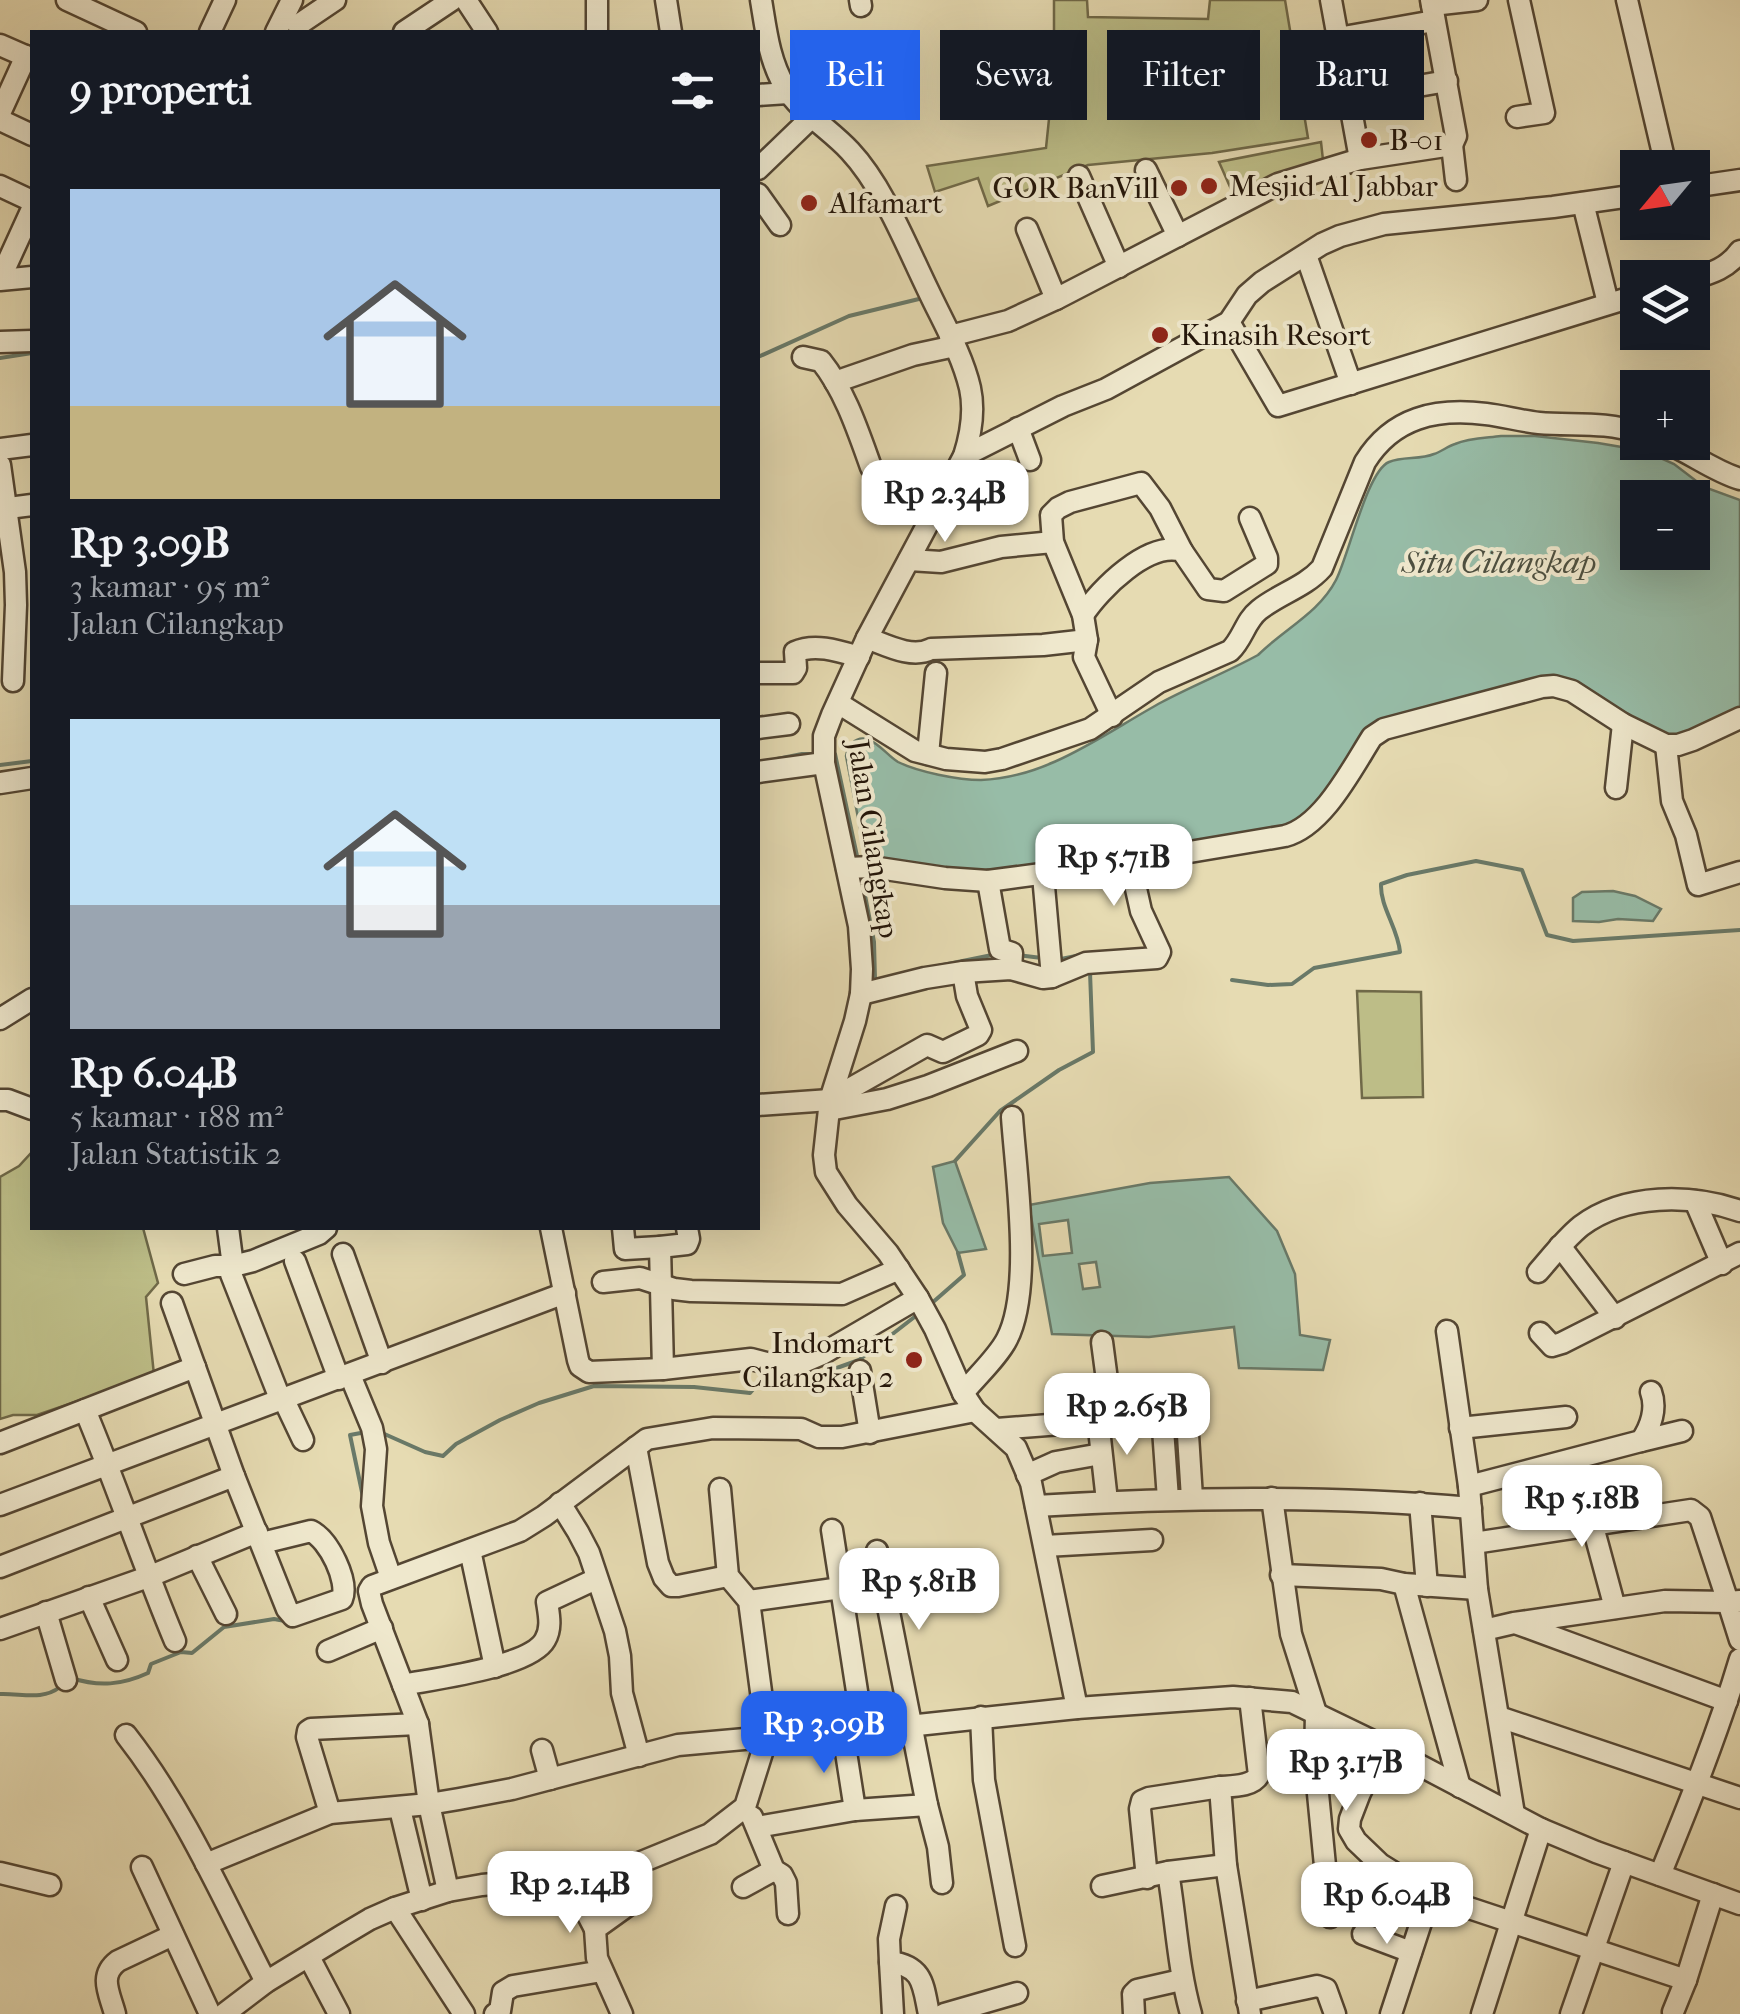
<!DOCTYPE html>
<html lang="id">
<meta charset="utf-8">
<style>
body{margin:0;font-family:"IM FELL French Canon",serif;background:#20242c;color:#f1f3f6;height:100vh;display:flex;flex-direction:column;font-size:38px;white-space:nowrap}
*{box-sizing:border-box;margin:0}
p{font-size:32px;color:#9ea1a6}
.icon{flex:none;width:55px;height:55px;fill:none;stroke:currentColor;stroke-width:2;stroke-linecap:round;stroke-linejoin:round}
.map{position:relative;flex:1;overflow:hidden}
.drawer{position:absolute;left:30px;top:30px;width:730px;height:1200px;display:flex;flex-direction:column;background:#171b24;border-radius:0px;box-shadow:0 10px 40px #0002}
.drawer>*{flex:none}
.guide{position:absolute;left:790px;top:30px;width:800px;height:90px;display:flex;gap:20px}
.needle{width:65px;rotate:241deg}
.controls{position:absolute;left:1620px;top:150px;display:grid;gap:20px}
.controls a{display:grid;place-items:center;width:90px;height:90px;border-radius:0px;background:#171b24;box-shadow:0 10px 40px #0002;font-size:50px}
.price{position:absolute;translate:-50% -85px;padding:0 22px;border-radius:20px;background:#fff;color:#222;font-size:32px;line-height:65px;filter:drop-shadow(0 2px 5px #0008)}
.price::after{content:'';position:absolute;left:50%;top:60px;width:30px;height:22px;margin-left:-15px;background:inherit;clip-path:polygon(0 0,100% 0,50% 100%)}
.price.current{background:#2563eb;color:#fff}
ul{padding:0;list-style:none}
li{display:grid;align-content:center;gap:20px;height:530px;padding:0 40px}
li span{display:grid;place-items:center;height:310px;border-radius:0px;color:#555}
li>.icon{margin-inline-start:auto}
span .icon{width:180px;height:180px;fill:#fffc;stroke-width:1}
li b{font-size:42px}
h2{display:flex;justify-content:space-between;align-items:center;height:120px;padding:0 40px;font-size:42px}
.chip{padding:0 35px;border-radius:0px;background:#171b24;box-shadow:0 10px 40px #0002;font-size:35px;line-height:90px}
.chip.current{background:#2563eb;color:#fff}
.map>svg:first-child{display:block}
.green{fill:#bdbd87;stroke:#706948;stroke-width:2.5}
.water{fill:#97bca7;stroke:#697968;stroke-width:2.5;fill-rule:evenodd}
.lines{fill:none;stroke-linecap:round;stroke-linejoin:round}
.stream{stroke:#697968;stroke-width:4}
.minor-casing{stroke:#544633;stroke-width:25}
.minor{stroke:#efe8cd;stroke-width:20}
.poi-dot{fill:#8f2418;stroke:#efe8cd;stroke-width:4}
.labels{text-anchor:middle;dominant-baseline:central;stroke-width:8;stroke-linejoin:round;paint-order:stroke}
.poi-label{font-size:30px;fill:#231509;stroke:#efe8cd;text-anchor:start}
.street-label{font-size:30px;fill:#231509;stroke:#efe8cd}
.water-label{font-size:32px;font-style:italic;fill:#4c4f40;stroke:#efe8cd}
</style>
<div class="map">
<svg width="1740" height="2014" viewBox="0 0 1740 2014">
<rect width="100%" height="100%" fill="#e6dbb2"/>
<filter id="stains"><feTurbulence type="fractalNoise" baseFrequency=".002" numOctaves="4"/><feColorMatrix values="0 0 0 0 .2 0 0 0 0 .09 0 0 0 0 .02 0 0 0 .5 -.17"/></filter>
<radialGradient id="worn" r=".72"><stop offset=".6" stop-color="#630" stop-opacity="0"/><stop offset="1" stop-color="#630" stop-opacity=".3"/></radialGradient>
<g class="green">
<path d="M 1054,0 L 1087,0 L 1088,17 L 1208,19 L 1210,0 L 1285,0 L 1308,138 L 1212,153 L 1088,165 L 988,206 L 978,178 L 935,192 L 927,166 L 1046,148 L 1054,71 Z"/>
<path d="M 1321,142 L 1323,160 L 1234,196 L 1219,162 Z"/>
<path d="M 1357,991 L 1421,992 L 1423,1097 L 1362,1098 Z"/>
<path d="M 32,1152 L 32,1228 L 143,1228 L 158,1283 L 146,1297 L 154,1375 L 37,1415 L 13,1415 L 0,1419 L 0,1177 L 19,1166 Z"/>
</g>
<g class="water">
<path d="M 1501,436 L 1535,436 L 1598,443 L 1645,451 L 1674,464 L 1704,487 L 1740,500 L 1740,713 L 1677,737 L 1661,734 L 1581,687 L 1388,720 L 1341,777 L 1294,826 L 1011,873 L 867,864 L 846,756 C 848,746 855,736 867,739 C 879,743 888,756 898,762 C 918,772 958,780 981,780 C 1048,778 1105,733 1162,702 C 1194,685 1227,672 1258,655 C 1284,629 1319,613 1336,580 C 1349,555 1367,471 1389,462 C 1403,456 1420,460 1434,454 C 1441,452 1448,446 1455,444 C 1469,438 1486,438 1501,436 ZM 1638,498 L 1692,498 L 1692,552 L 1638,552 Z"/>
<path d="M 1613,891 L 1635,896 L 1661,909 L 1653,921 L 1618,919 L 1599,922 L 1573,921 L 1573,898 L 1582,892 Z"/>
<path d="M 955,1161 L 986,1249 L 958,1253 L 943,1223 L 933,1167 Z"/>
<path d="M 1229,1177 L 1277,1231 L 1295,1274 L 1300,1335 L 1330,1340 L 1323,1370 L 1239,1368 L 1234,1327 L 1149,1337 L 1052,1334 L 1029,1205 L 1150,1183 ZM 1068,1220 L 1072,1253 L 1043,1256 L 1039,1224 ZM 1096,1262 L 1100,1287 L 1083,1289 L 1079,1264 Z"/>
</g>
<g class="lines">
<g class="stream">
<path d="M 758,357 L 849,316 L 923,298"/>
<path d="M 0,358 L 32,353"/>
<path d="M 835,754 L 857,856"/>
<path d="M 777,759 L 802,754 L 817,754"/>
<path d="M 0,765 L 32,761"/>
<path d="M 861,875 L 874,942 L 875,979 L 880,979"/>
<path d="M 1017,955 L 1042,958"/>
<path d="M 1056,960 L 1081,955"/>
<path d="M 938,966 L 997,954"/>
<path d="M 1232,980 L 1268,985 L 1292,984 L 1314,968 L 1400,952 C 1398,928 1380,907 1381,884 L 1407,875 L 1476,861 L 1522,870 L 1547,935 L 1573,941 L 1740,930"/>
<path d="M 955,1161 L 1000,1111 L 1059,1070 L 1093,1052 L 1090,972"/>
<path d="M 932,1303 L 964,1275 L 958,1253"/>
<path d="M 380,1432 L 425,1452 L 443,1456 L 456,1444 L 500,1420 L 539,1403 L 594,1386 L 694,1387 L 750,1393 L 756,1386 L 795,1383 L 859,1360 L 917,1315"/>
<path d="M 363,1497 L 350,1435 L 366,1432"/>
<path d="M 71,1678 C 99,1687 122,1685 148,1673 L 151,1664 L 181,1652 L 192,1653 L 224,1627 L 274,1619 L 285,1621"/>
<path d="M 0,1694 C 21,1693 42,1701 60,1687"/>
</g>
<defs>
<g id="minor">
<path d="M 67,0 L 136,32"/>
<path d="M 466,0 L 487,32"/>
<path d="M 597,0 L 597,32"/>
<path d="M 666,0 L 671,32"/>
<path d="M 761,0 C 766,30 769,60 785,87 C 799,111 831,130 850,151 C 883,186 907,247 928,290 C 943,322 962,354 970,388 C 975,411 971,434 964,456 L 867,638 L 832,715 L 824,736 L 824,763 L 859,926 L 862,969 L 861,994 L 855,1021 L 830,1100 L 824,1155 L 826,1172 L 847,1205 L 888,1253 L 918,1298 L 935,1329 L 963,1393 L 975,1411 L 1016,1448 L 1031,1483 L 1077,1708"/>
<path d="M 860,0 L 861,6"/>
<path d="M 1331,0 L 1360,159"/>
<path d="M 1627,0 L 1664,158"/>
<path d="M 1432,5 L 1477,0"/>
<path d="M 298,25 L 335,0"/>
<path d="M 210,32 L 225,0"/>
<path d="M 276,32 L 292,0"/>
<path d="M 404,32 L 452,0"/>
<path d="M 1338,38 L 1434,21"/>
<path d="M 0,45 L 32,59"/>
<path d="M 758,95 L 788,93"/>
<path d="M 1349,98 L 1447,81"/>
<path d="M 0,113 L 26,56"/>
<path d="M 1517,117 L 1544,113 L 1519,0"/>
<path d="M 0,120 L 32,135"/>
<path d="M 1452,145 L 1456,180"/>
<path d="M 758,169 L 813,116"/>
<path d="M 1146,170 L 1178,236"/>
<path d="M 1079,176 L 1119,267"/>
<path d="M 0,186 L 32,201"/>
<path d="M 1692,187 L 1740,180"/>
<path d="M 758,194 L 780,225"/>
<path d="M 1583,203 L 1608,303"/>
<path d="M 1027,229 L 1056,299"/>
<path d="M 1306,255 L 1351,384"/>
<path d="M 0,279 L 32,209"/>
<path d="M 1692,279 C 1712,273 1728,268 1740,251"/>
<path d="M 0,280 L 32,277"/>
<path d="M 1229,322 L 1278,406 L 1638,295"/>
<path d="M 950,336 L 1008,321 L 1056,299 L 1278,184 L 1360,159 L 1452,145 L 1456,136 L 1431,0"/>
<path d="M 0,342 L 32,341"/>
<path d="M 803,357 L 821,361 C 845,391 858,431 871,467"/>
<path d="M 835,382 L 913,355 L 955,346"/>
<path d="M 1018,428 L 1030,460"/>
<path d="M 1664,442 C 1690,452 1713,471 1740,479"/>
<path d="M 0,449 L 32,445"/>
<path d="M 964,456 L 1063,406 L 1106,389 L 1229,322 L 1247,295 L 1262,282 L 1322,244 L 1340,236 L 1384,224 L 1553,207 L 1638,195"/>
<path d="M 0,465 L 15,572 L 16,605 L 13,681"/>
<path d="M 0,509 L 32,505"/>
<path d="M 909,560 L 941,562 L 1001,547 L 1053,542"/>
<path d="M 1083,615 C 1100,589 1148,541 1182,551 L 1208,589 L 1224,591 L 1267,564 L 1267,558 L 1250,518"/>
<path d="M 867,638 C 886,645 912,659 931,649 L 1043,645 L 1087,640"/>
<path d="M 758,673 L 793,673 L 796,668 L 795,652 C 815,643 839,651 859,657"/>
<path d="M 838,703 L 915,751 L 946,759 L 985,762 L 1002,759 L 1090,729 L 1159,682 L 1230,651 C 1243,639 1245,621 1259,610 C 1279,594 1305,587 1322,568 L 1365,462 C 1393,417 1436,408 1486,414 C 1503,416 1521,421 1539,423 C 1572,426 1606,421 1638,433"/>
<path d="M 1112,716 L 1084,657 L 1087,640 L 1083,615 L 1053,542 L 1051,515 L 1058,508 L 1070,502 L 1141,483 L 1160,508 L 1182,551"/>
<path d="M 758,728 L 789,724"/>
<path d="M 1666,745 L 1672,801 L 1686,835 L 1698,885 L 1740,872"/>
<path d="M 928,754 L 936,673"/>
<path d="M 758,772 L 824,763"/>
<path d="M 0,783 L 32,778"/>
<path d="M 1616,788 L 1623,724"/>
<path d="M 847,868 L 872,867 L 945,878 L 988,881 L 1130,862 L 1285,836 C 1323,826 1351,770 1372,737 L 1384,729 L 1542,687 L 1554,686 L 1572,691 L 1623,724 L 1666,745 L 1678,745 L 1693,740 L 1740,718"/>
<path d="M 1043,875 L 1052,977"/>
<path d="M 988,881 L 1000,949 L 1012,953 L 1011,969"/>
<path d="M 861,994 L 925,978 L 963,972 L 1011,969 L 1043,978 L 1052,977 L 1086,963 L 1157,958 L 1160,952 L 1141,911 L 1130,862"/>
<path d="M 0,1019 L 32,999"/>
<path d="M 0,1100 L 8,1100 L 32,1109"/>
<path d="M 758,1105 L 830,1100 L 927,1045 L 943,1052 L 978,1035 L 981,1030 L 967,996 L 963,972"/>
<path d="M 829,1110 L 887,1099 L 928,1086 L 1017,1051"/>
<path d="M 1695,1201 L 1722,1264"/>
<path d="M 228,1228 L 233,1266"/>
<path d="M 551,1228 L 578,1360 L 580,1366 L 589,1372 L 663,1369 L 751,1359 L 778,1366 L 801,1363 L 822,1354 L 918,1298"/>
<path d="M 623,1228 L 625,1249 L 660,1247"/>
<path d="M 1560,1246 L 1615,1318"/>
<path d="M 343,1254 L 382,1363"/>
<path d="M 295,1261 L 339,1379"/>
<path d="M 1538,1272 C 1552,1256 1565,1239 1581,1226 C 1625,1193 1691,1194 1740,1211"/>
<path d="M 184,1274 L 215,1266 L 233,1266 L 253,1261 L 319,1234 L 326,1228"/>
<path d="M 231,1274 L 281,1401"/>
<path d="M 603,1282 L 640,1278 L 674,1289 L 691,1291 L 842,1294 L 899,1269"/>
<path d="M 172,1303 L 234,1476 L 287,1609 L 293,1616 L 342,1599 C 349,1581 329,1540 311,1531 L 262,1543"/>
<path d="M 1447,1331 L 1469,1486 L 1477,1589 L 1514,1814"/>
<path d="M 1540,1333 L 1552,1346 L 1562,1343 L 1740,1253"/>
<path d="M 1102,1342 L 1112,1418"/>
<path d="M 663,1369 L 660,1247 L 687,1244 L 689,1239 L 687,1228"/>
<path d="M 860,1371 L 870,1433"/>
<path d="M 350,1375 L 372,1428 L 376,1449 L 372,1506 L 379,1543 L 391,1578"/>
<path d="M 963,1393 C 976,1377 998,1357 1007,1339 C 1033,1289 1016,1175 1012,1117"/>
<path d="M 284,1400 L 303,1440"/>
<path d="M 85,1410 C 117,1486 143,1565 175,1641"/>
<path d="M 1187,1419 L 1192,1498"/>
<path d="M 1098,1420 L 1107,1501"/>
<path d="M 1460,1428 L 1566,1417"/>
<path d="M 997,1429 L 1152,1417 L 1158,1420 L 1163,1429 L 1168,1499"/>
<path d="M 1641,1441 L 1682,1431"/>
<path d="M 0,1443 L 195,1367"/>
<path d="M 636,1447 L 658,1563 L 664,1578 L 671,1586 L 678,1586 L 728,1576"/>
<path d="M 1027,1475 L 1056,1462 L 1101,1454"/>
<path d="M 1469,1486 L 1641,1441 C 1651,1427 1657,1408 1651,1392"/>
<path d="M 1272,1498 L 1291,1634 L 1316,1713 L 1315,1763 L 1330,1917"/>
<path d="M 560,1503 L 578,1532 L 589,1553 L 615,1631 L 620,1656 L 622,1693 L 639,1756"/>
<path d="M 1420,1503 L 1427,1586"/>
<path d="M 0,1505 L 565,1293"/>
<path d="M 1036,1506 C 1181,1497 1326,1495 1471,1508"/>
<path d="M 1592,1523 L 1615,1608"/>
<path d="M 832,1530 L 863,1730"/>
<path d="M 1474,1543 L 1691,1510 L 1700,1517 L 1728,1602 L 1665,1601 L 1514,1623 L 1484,1630"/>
<path d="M 1045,1546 L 1152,1540"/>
<path d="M 470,1550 L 495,1667"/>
<path d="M 877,1551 L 927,1805 L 938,1847 L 942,1883"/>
<path d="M 197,1556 L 226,1614"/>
<path d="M 0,1567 L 234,1476"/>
<path d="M 1281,1575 L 1381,1579 L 1404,1584 L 1477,1589"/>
<path d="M 1404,1584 L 1460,1787"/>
<path d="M 89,1597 L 117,1660"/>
<path d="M 749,1601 L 841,1588"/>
<path d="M 1740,1601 L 1728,1602 L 1740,1640"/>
<path d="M 46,1612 L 66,1680"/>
<path d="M 1518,1624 L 1727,1701"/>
<path d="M 0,1629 L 148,1577 L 257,1532"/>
<path d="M 328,1651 L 382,1628"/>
<path d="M 403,1685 C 433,1679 530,1667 545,1640 C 552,1628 549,1615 547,1602 L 596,1579"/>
<path d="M 1250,1698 L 1259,1775 C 1252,1787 1232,1786 1220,1787 L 1226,1865 L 1250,2014"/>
<path d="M 981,1717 L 984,1780 L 1015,1946"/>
<path d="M 1499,1717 L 1740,1798"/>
<path d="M 843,1733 L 855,1810"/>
<path d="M 126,1735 C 184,1809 223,1899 266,1982"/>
<path d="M 1383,1746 L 1360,1793 L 1350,1819 L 1349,1829 L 1356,1841 L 1380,1864 L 1430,1895 L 1686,1980"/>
<path d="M 542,1750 L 550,1779"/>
<path d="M 400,1809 L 422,1900"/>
<path d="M 330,1813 L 307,1737 L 308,1731 L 311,1729 L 418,1724"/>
<path d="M 752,1817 L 774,1870 L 782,1875 L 786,1883 L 788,1914"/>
<path d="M 757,1827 L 855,1810 L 927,1805"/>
<path d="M 206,1864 L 330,1813 L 429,1804 L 459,1799 L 512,1789 L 678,1745 L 767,1737 L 749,1601 L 728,1576 L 720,1489"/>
<path d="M 142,1867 L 210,2014"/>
<path d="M 1168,1872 C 1176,1920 1178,1968 1191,2014"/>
<path d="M 0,1873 L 50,1885"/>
<path d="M 1660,1875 C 1689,1804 1718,1733 1740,1659"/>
<path d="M 573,1877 L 581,1902 L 595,1929"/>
<path d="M 1147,1878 L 1140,1809 L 1142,1801 L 1149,1798 L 1220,1787"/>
<path d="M 1102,1886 L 1168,1872 L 1226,1865"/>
<path d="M 743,1887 L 774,1870"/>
<path d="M 448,1891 L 429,1804 L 418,1724 L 372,1604 L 369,1591 L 372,1586 L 520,1531 L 544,1516 L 647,1439 L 713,1428 L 801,1429 L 819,1437 L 842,1437 L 975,1411"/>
<path d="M 395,1908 L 464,2014"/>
<path d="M 1363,1934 L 1411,1952"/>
<path d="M 309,1957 L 339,2014"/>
<path d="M 890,1962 L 889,1939 L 896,1906"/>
<path d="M 1247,2001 L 1317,1986 L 1326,1989 L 1335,2014"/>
<path d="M 1673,2012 L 1686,1980 L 1713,1894"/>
<path d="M 115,2014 C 110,1994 98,1976 118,1961 L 173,1935"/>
<path d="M 224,2014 L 266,1982 L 343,1935 L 370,1919 L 395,1908 L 448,1891 L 482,1885 L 573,1877 L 604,1871 L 639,1863 L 710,1834 L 745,1807 L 767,1737 L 843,1733 L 1077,1708 L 1233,1697 L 1292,1702 L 1383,1746 L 1541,1829 L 1596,1852 L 1740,1904"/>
<path d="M 495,2014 L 500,2011 L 503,1992 L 513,1986 L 602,1971"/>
<path d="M 622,2014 L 597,1958 L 595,1929 L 634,1901 L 639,1863"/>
<path d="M 893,2014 L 890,1962 C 924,1966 923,1986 929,2014"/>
<path d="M 944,2014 L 1017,1993"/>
<path d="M 1134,2014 L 1133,1994 L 1137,1990 L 1181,1980"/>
<path d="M 1391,2014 L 1430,1895"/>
<path d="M 1482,2014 L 1541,1829"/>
<path d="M 1571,2014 L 1624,1862"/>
</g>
</defs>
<use href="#minor" class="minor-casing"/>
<use href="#minor" class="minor"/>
</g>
<g class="poi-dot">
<circle cx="1369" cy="140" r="10"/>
<circle cx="1209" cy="186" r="10"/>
<circle cx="1179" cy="188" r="10"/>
<circle cx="809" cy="203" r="10"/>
<circle cx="1160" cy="335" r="10"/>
<circle cx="914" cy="1360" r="10"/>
</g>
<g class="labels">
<g class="poi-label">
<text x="1389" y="140">B-01</text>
<text x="1229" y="186">Mesjid Al Jabbar</text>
<text x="1159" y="188" text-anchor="end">GOR BanVill</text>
<text x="829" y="203">Alfamart</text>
<text x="1180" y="335">Kinasih Resort</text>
<text x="894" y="1343" text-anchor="end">Indomart<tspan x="894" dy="34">Cilangkap 2</tspan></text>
</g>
<g class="street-label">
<text transform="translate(873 839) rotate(81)">Jalan Cilangkap</text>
</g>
<g class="water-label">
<text x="1499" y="562">Situ Cilangkap</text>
</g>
</g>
<rect width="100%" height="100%" filter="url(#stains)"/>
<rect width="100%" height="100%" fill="url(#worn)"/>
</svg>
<div class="controls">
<a><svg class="needle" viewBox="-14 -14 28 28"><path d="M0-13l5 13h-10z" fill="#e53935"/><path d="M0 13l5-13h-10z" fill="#9ea1a6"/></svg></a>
<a><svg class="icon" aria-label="layers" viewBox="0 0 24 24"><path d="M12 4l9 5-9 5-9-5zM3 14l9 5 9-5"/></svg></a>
<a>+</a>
<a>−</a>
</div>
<b class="price" style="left:945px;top:545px">Rp 2.34B</b>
<b class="price" style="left:1114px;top:909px">Rp 5.71B</b>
<b class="price" style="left:1127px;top:1458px">Rp 2.65B</b>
<b class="price" style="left:1582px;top:1550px">Rp 5.18B</b>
<b class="price" style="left:919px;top:1633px">Rp 5.81B</b>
<b class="price current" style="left:824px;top:1776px">Rp 3.09B</b>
<b class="price" style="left:1346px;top:1814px">Rp 3.17B</b>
<b class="price" style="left:570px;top:1936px">Rp 2.14B</b>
<b class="price" style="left:1387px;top:1947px">Rp 6.04B</b>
<div class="guide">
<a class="chip current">Beli</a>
<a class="chip">Sewa</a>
<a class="chip">Filter</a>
<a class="chip">Baru</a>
</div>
<section class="drawer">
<h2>9 properti<svg class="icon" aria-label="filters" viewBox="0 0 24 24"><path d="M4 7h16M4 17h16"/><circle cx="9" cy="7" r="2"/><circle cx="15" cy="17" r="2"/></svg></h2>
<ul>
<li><span style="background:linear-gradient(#a9c7e8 70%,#c2b280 0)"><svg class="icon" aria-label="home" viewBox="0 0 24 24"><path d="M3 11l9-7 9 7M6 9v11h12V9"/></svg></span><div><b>Rp 3.09B</b><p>3 kamar · 95 m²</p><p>Jalan Cilangkap</p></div></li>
<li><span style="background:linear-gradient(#bfe0f5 60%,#9aa5b1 0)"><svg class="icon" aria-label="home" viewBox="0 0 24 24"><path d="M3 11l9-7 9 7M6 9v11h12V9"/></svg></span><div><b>Rp 6.04B</b><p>5 kamar · 188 m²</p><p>Jalan Statistik 2</p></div></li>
</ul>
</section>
</div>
